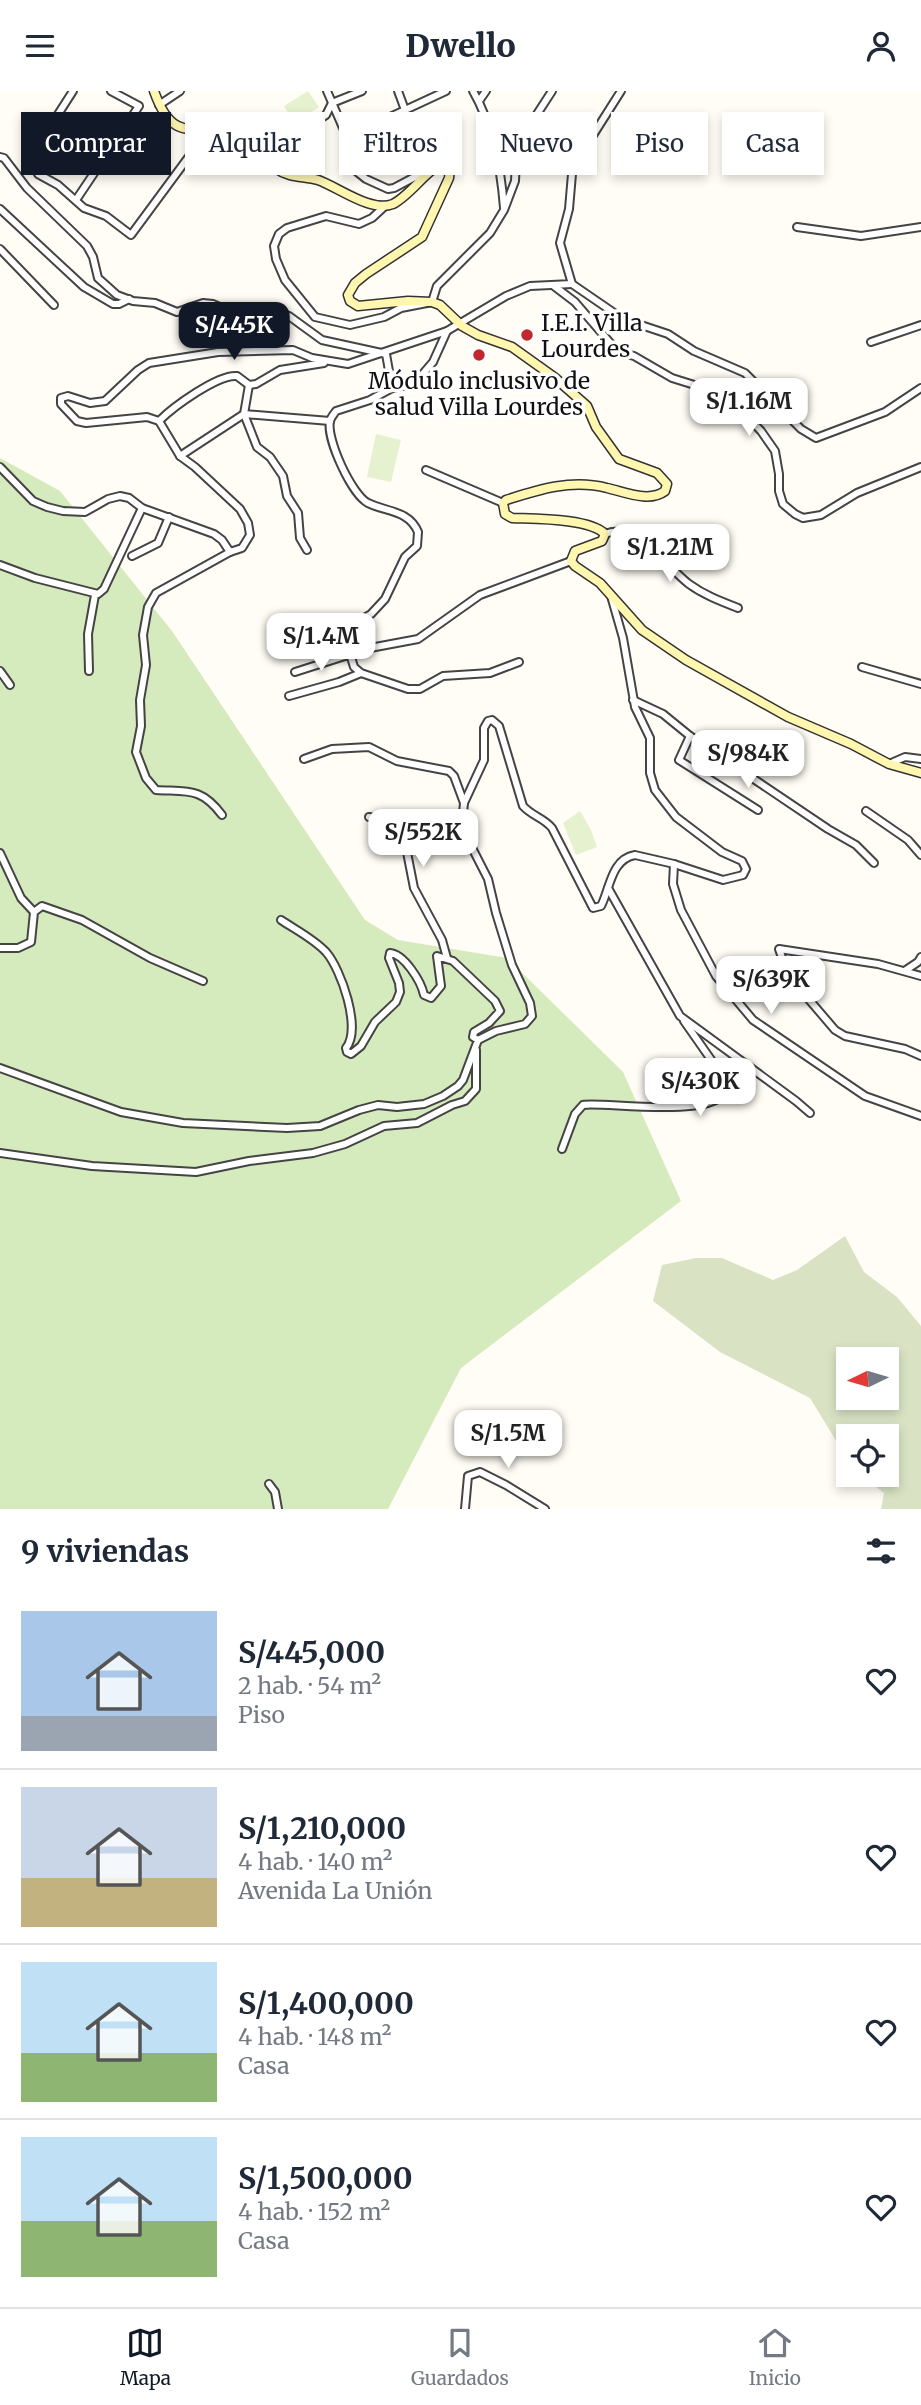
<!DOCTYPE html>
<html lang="es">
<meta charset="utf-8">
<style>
body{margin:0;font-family:Merriweather,serif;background:#f2f2f3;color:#1f2937;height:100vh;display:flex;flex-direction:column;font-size:26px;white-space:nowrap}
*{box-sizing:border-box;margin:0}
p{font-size:23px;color:#747a83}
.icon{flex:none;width:38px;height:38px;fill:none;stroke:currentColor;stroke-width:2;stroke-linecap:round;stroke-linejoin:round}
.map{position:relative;height:1418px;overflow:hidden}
.side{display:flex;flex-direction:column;background:#fff;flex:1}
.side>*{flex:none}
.guide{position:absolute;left:21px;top:21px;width:880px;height:63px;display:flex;gap:14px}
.needle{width:46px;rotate:265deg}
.tools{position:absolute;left:836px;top:1256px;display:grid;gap:14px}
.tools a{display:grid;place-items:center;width:63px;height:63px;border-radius:0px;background:#fff;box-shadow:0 4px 10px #0003;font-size:35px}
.price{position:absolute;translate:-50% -60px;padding:0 16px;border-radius:14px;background:#fff;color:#222;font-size:23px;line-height:46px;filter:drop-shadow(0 2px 4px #0008)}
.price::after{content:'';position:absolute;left:50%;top:42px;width:21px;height:16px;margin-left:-10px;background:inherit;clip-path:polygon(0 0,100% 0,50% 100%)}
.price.current{background:#111827;color:#fff}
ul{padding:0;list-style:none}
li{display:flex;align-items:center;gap:21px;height:175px;padding:0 21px}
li+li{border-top:2px solid #e0e1e3}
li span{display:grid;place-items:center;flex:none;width:196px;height:140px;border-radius:0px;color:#555}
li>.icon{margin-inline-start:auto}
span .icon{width:84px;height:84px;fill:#fffc;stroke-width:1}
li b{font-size:30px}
h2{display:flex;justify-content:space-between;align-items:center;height:84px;padding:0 21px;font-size:30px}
.chip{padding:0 24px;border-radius:0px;background:#fff;box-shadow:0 4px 10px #0003;font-size:24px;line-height:63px}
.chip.current{background:#111827;color:#fff}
header{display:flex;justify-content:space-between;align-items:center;height:91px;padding:0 21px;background:#fff;font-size:32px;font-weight:800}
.menu{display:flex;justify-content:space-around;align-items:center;height:98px;border-top:2px solid #e0e1e3;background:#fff;font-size:19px;color:#747a83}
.menu a{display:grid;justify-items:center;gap:4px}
.menu .current{color:#111827}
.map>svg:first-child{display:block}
.green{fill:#d5ebbd}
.cemetery{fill:#d9e3c4;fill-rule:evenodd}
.pitch{fill:#e6f2cf}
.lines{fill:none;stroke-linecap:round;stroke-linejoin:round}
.street-casing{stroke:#444;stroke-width:10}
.secondary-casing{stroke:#333;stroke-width:11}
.street{stroke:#fff;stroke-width:6}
.secondary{stroke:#fff6b0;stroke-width:8}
.poi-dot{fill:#c4262e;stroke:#fff;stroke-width:2.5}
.labels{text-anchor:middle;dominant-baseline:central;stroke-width:7;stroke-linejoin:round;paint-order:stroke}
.poi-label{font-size:23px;fill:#111;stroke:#fff;text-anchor:start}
</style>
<header><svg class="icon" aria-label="menu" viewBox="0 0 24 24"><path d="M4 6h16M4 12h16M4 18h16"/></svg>Dwello<svg class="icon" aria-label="person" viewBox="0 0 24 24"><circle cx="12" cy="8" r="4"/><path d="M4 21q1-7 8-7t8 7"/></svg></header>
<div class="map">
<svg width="921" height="1418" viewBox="0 0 921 1418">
<rect width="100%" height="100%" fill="#fffdf5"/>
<path class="green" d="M 0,367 L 60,400 L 172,540 L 365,829 L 398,849 L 507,867 L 623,981 L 681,1110 L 461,1277 L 388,1418 L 0,1418 Z"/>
<path class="cemetery" d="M 845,1145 L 864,1181 L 897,1206 L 921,1235 L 921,1418 L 881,1418 L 884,1402 L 860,1384 L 887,1384 L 887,1346 L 849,1346 L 849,1371 L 810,1307 L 720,1261 L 653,1210 L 662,1174 L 696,1167 L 722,1167 L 773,1189 L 797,1179 ZM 849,1269 L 887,1269 L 887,1307 L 849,1307 Z"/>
<g class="pitch">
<path d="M 308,0 L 319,16 L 294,32 L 284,15 Z"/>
<path d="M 376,343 L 401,349 L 391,391 L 367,386 Z"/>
<path d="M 580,720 L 591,739 L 597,756 L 576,764 L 563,732 Z"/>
</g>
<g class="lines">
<defs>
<g id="street">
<path d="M 73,0 L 32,64 L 30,70 L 38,83 L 58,94 L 84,117 L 106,125 L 131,144 L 210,37"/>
<path d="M 327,0 L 347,46 L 346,62 L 351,76 L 366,88 L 388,98 L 394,97 L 428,79"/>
<path d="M 398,0 L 405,19"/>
<path d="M 473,0 C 493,35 501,77 504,117"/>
<path d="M 479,10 L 486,0"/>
<path d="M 159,14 L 180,0"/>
<path d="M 246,41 L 259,42 L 271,53 L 282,52 L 326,24 L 332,12 L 362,0"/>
<path d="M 347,46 L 446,0"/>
<path d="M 0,66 L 4,67 L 27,97 L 87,155 L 93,166 L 98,187 L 117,204 L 133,210 L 155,212 L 177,221 L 203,212 L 213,213 L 246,227 L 279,222 L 289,225 L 322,249 L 386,263 L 392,297"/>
<path d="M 76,109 L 139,15 L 111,0"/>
<path d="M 385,115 L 372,127 L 359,133 L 326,125 L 287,137 L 279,143 L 274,155 L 276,168 L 285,189 L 315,226 L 350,234 L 384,226 L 401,217 L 432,211 L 437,195 L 490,142 L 504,119 L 515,90 L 516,69 L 528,37 L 552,0"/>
<path d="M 0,118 L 84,196 L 113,213 L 119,213 L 129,208"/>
<path d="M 797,136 L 861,145 L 921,136"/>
<path d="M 0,158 L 54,214"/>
<path d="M 572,193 L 623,228 L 668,243 L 694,260 L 745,282 L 801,338 L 816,347 L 885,321 L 921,297"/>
<path d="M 554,195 L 575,211 L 618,261 L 634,265 L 672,287 L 720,302 L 742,320 L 761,340 L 775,360 L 779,383 L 779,400 L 783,413 L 795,423 L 803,427 L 821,424 L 857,402 L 921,376"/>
<path d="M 447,240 L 433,271 L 415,292 L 392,297 L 370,309 L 336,320 C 334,323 331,326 330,330 C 326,348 352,404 368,412 C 386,421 409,419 418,441 L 417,455 L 405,466 L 385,508 L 371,523 L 352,534 L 350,563 L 354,576 L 361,582 L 408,598 L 420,598 L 443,585 L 490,582 L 519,571"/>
<path d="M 871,251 L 921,234"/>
<path d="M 249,294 L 244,323 L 257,356 L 270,366 L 283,385 L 287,405 L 298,422 L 300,447 L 307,459"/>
<path d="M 159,330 C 173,316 218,283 237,285 L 249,294 L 256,293 L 280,279 L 324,272"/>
<path d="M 180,365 L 244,323 L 330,330"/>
<path d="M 0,376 L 33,410 L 47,416 L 63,420 L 85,421 L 108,408 L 120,405 L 129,407 L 142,417 L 214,443 L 222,449 L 230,461 L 242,457 L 250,444 L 248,432 L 240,418 L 195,376 L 180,365 L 159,330 L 147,326 L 86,332 L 77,330 L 61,313 L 61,307 L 68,305 L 90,312 L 105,310 L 138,279 L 149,272 L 218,261 L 293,259 L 312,267 L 348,273 L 447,240 L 506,205 L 530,195 L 572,193 L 560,152 L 569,118 L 572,83 L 583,60 L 621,0"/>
<path d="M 426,379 L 503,412"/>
<path d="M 605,443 C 638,429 666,476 689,493 C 704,504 720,510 738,517"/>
<path d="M 132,465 L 158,452 L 169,426"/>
<path d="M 0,474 L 35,487 L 98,503 L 104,498 L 142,417"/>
<path d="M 283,560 L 335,543 L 352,534"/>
<path d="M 862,576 L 921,593"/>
<path d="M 0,580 L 10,594"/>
<path d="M 89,580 L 88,543 L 95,504"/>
<path d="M 295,581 L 370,557 L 418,548 L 480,504 L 571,470"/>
<path d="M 289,605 L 339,591 L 361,582"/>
<path d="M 633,609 L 663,623 L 690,645 L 828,738 L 856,754 L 874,772"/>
<path d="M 690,645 L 679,669 L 758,719"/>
<path d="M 304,668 L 332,658 L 369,656 L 397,670 L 449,680 L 454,685 L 464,712"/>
<path d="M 889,673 L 905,666 L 921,668"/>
<path d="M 866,720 L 908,749 L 921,764"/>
<path d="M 222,724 C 201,696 188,701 156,699 L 146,687 L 136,661 L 141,635 L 140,609 L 146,574 L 143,544 L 148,516 L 156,502 L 230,461"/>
<path d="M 369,726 L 389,730 L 403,741 L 414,797 L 442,849 L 447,867"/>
<path d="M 0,762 L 21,807 L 34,821"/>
<path d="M 674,773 L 673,793 L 681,819 L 716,885 L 753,929 L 865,1005 L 921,1025"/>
<path d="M 608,797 L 680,925 L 796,1010 L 810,1022"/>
<path d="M 0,857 L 18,857 L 31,851 L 34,821 L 42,815 L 82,829 L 150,867 L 203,890"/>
<path d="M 906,879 L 918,871 L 921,866"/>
<path d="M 921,885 L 878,873 L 779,858 L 788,884 L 835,939 L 845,945 L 905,958 L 921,965"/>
<path d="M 478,949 L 496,940 L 525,933 L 532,925 L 530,912 L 512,874 L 496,822 L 488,788 L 465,743 L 462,732 L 464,712 L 484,669 L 484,637 L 488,630 L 492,629 L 499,635 L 523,715 C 532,725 544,727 552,737 L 593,817 L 601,815 C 610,798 611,768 635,764 L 674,773 L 723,789 L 743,784 L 746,778 L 742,770 L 722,761 L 676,726 L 655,699 L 650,682 L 650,647 L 635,616 L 623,547 L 611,505"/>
<path d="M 0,977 L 121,1021 L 183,1032 L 287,1037 L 320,1035 L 359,1019 L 378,1014 L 397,1016 L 424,1013 L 443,1005 L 458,995 L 463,989 L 478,949 L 473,946 L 474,941 L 489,932 L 500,920 L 495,910 L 453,870 L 437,865 L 441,895 L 431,907 L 424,904 C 421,890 404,863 390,862 L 389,867 L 399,892 L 400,901 L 396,911 L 375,931 L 361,955 L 351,963 L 347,961 L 346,957 C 362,938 341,878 326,861 C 314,848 296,839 281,829"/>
<path d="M 562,1058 L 575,1023 L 583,1014 C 604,1010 737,1032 726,990 L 684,930"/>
<path d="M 0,1062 L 92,1075 L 196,1081 L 249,1070 L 313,1062 L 345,1053 L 384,1035 L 417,1032 L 452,1014 L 465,1010 L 476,998 L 476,959"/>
<path d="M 269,1393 L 275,1401 L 278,1418"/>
<path d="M 465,1418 L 468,1385 L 480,1381 L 506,1394 L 545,1418"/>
</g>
<path id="secondary" d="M 154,0 C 176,63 202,25 246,41 C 256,54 263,69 277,78 C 289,87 304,85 318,89 C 338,96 371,122 393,113 C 411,104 428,77 442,73 C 448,75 450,80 449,87 L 422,146 L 366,183 L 355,192 L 348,204 L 350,210 L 358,215 L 408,210 L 432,211 L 440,214 L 462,235 L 478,244 L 512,256 L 554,286 L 587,315 L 596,336 L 619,368 L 657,382 L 667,393 L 665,400 C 649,412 625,401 607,397 C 572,388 540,398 506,409 L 503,412 L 505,423 L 512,427 C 534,428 589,427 605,443 L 602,450 L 575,460 L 571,470 L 575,475 L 600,492 L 642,539 L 686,569 L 788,626 L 851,653 L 889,673 L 921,682"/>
</defs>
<use href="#street" class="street-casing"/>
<use href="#secondary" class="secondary-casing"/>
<use href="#street" class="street"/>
<use href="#secondary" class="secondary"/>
</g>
<g class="poi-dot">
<circle cx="527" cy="244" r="7"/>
<circle cx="479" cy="264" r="7"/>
</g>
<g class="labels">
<g class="poi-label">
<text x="541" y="231">I.E.I. Villa<tspan x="541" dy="26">Lourdes</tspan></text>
<text x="479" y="289" text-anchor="middle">Módulo inclusivo de<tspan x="479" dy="26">salud Villa Lourdes</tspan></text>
</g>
</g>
</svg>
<div class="tools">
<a><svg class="needle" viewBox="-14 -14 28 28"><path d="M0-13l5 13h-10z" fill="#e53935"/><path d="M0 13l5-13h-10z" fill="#747a83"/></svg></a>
<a><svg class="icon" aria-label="locate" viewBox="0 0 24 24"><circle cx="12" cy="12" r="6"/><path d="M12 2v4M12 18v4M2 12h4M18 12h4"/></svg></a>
</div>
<b class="price current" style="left:234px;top:271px">S/445K</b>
<b class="price" style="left:749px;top:347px">S/1.16M</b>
<b class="price" style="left:670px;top:493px">S/1.21M</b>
<b class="price" style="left:321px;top:582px">S/1.4M</b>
<b class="price" style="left:748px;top:699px">S/984K</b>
<b class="price" style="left:423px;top:778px">S/552K</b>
<b class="price" style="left:771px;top:925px">S/639K</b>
<b class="price" style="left:700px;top:1027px">S/430K</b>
<b class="price" style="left:508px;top:1379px">S/1.5M</b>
<div class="guide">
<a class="chip current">Comprar</a>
<a class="chip">Alquilar</a>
<a class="chip">Filtros</a>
<a class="chip">Nuevo</a>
<a class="chip">Piso</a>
<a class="chip">Casa</a>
</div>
</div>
<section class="side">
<h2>9 viviendas<svg class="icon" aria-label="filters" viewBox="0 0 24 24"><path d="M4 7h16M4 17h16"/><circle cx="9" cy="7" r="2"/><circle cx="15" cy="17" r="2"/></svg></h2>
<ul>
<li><span style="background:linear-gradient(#a9c7e8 75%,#9aa5b1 0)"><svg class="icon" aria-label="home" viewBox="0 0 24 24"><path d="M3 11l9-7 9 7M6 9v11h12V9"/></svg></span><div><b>S/445,000</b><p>2 hab. · 54 m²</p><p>Piso</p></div><svg class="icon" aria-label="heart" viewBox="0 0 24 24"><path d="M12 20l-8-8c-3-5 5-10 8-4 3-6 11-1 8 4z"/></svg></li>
<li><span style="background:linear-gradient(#c9d6e8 65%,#c2b280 0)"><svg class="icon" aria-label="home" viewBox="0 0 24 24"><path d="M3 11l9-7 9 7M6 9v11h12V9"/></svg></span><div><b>S/1,210,000</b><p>4 hab. · 140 m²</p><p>Avenida La Unión</p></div><svg class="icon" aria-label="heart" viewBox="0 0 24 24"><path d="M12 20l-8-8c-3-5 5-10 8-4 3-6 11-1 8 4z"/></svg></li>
<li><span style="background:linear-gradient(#bfe0f5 65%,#8fb573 0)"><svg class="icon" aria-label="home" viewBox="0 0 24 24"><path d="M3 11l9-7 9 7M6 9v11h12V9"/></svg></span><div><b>S/1,400,000</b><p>4 hab. · 148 m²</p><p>Casa</p></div><svg class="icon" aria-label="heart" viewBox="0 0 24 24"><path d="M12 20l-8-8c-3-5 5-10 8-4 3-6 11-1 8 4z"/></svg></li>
<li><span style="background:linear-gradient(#bfe0f5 60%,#8fb573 0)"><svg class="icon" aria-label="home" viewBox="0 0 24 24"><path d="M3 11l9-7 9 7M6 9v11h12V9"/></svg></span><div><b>S/1,500,000</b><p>4 hab. · 152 m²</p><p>Casa</p></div><svg class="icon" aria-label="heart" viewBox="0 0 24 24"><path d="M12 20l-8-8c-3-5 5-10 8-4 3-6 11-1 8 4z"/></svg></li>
</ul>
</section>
<nav class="menu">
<a class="current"><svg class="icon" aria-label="map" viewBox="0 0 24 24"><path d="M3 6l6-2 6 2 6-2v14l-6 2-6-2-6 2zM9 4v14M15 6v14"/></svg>Mapa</a>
<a><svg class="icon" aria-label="saved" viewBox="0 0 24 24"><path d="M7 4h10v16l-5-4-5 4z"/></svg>Guardados</a>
<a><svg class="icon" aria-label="home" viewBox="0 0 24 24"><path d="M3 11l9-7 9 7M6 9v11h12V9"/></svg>Inicio</a>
</nav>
